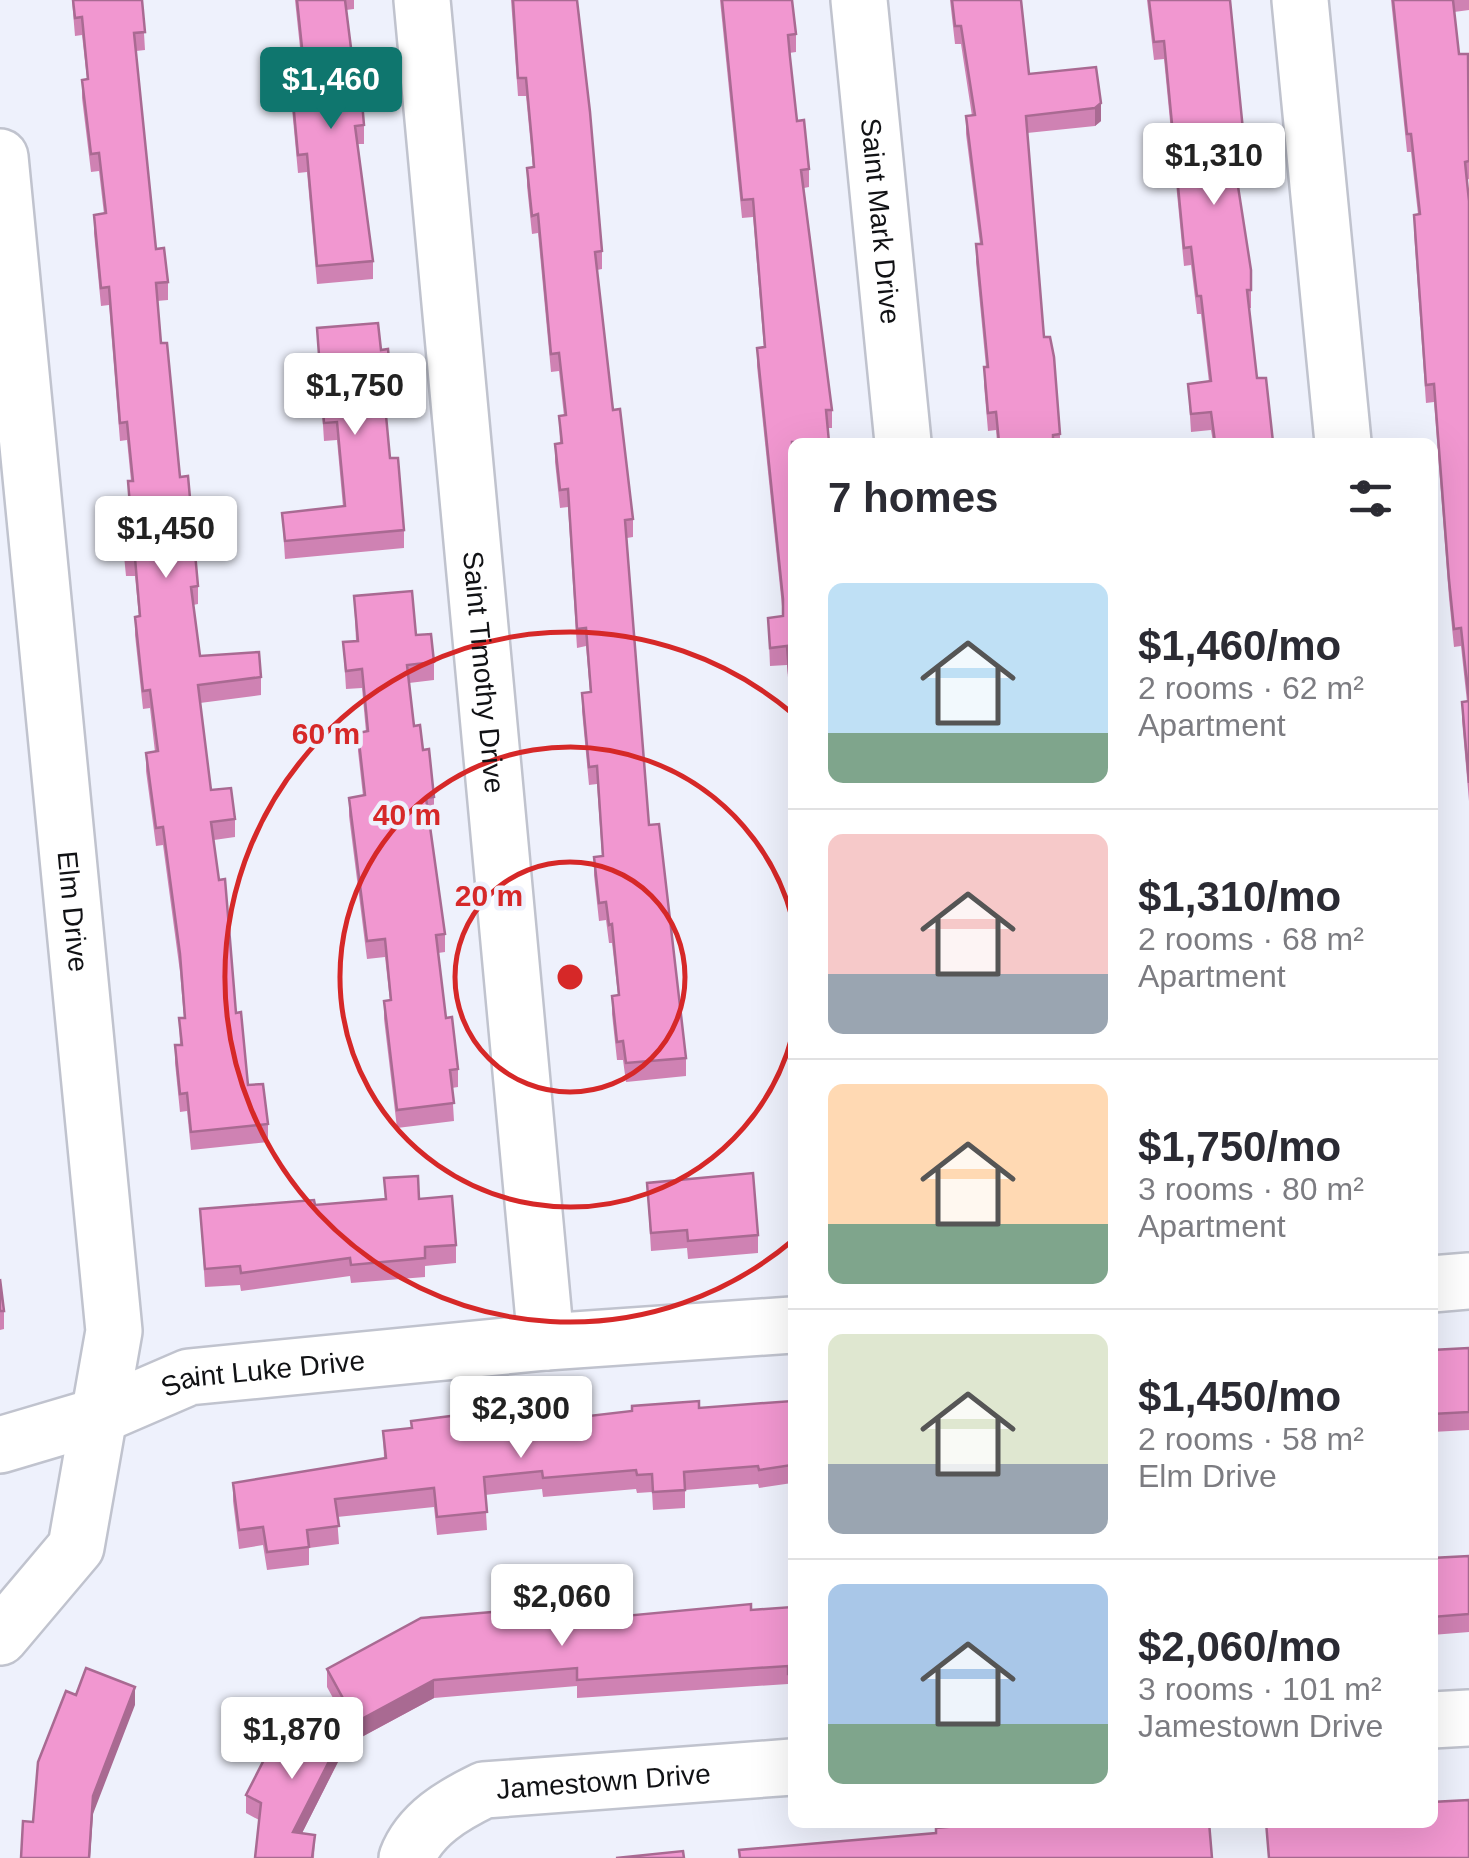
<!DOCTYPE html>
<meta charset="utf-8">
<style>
body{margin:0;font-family:Helvetica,sans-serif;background:#f7f7f7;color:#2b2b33;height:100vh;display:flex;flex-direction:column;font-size:38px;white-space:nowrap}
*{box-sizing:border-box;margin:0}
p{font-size:32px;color:#7c7c81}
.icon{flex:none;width:55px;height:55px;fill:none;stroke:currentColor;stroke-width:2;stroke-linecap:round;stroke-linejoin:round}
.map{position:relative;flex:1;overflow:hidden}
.details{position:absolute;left:788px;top:438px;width:650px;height:1390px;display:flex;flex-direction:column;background:#fff;border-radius:15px;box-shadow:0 10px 40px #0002}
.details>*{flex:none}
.price{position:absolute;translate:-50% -85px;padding:0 22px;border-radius:10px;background:#fff;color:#222;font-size:32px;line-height:65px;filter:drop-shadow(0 2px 5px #0008)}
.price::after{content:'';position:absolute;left:50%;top:60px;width:30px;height:22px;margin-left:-15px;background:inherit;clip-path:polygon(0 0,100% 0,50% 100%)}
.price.selected{background:#0f766e;color:#fff}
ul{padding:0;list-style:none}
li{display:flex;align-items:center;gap:30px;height:250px;padding:0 40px}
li+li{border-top:2px solid #e1e1e2}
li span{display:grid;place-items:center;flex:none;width:280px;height:200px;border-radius:15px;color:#555}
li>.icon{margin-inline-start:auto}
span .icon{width:120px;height:120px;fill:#fffc;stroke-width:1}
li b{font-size:42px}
h2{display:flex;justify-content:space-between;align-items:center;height:120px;padding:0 40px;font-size:42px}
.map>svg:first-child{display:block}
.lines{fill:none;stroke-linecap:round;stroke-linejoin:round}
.minor-casing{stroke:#c0c3ce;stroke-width:60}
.minor{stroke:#fff;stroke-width:55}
.wall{fill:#cf82b3}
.shaded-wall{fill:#a96a92}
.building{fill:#f197d0;stroke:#a96a92;stroke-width:2.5}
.ring{fill:none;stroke:#d62828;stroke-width:5}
.labels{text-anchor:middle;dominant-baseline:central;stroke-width:9;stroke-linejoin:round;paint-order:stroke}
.street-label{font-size:28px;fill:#111215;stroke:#eef1fc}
.centre{fill:#d62828;stroke:#eef1fc;stroke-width:5}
.ring-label{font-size:30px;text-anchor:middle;font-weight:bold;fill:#d62828;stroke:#eef1fc;stroke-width:9;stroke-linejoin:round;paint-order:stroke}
</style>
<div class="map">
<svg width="1469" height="1858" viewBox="0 0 1469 1858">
<rect width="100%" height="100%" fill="#eef1fc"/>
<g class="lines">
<defs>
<g id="minor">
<path id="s1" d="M 422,0 L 546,1342"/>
<path id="s2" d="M 859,0 L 903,442"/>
<path d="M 1300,0 L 1343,442"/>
<path id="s3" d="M 0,157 L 114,1331 L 76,1547 L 0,1637"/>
<path d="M 1432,1284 L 1469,1281"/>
<path id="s4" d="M 0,1445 L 101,1415 L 189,1377 L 546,1342 L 792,1325"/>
<path d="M 1432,1720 L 1469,1718"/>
<path id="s5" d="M 407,1858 C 420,1824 453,1805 484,1790 L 792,1767"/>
</g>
</defs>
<use href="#minor" class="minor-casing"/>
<use href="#minor" class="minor"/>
</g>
<g class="wall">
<path d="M 72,0 L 142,0 L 145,50 L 136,51 L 156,249 L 168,282 L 168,300 L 157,301 L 161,343 L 180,477 L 198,586 L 198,604 L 193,605 L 200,656 L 261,677 L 261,695 L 200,703 L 211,790 L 235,819 L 235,837 L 214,840 L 236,1013 L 248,1085 L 268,1124 L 268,1142 L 191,1150 L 187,1111 L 180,1112 L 175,1063 L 175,1045 L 180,1045 L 179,1018 L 184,1018 L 180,972 L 163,845 L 156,846 L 146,771 L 146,753 L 155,752 L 150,708 L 143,709 L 135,635 L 135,617 L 139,617 L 135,576 L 126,576 L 121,525 L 121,506 L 128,506 L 128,481 L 131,481 L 127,440 L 120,441 L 109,305 L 101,306 L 94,233 L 94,215 L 104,214 L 99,171 L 91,172 L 82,98 L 82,80 L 87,79 L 82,35 L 75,36 Z"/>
<path d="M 295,0 L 354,0 L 354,9 L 346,10 L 355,80 L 364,125 L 364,144 L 358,144 L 373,261 L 373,279 L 317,284 L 307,172 L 298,173 L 289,76 L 289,58 L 301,57 Z"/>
<path d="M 511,0 L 577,0 L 602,251 L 602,269 L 597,270 L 613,410 L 633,519 L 633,537 L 627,538 L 649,825 L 686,1058 L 686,1076 L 626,1082 L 623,1060 L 617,1060 L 612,1014 L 612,996 L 618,995 L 612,943 L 609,943 L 606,920 L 599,921 L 594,875 L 594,857 L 602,856 L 597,784 L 589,785 L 582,711 L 582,693 L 590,692 L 586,646 L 577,648 L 568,507 L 560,508 L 555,462 L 555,444 L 560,443 L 559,416 L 564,416 L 559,371 L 551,372 L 538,233 L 532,234 L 527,186 L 527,168 L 533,168 L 526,96 L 518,96 Z"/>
<path d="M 720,0 L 792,0 L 796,34 L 796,52 L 789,53 L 797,121 L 809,169 L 809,187 L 804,188 L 832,410 L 832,428 L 828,428 L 792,442 L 792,728 L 787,665 L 770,666 L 768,618 L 783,616 L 757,366 L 757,348 L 764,348 L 753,217 L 742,218 Z"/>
<path d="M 950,0 L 1021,0 L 1029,74 L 1096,67 L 1101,121 L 1095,126 L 1027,133 L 1044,337 L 1060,434 L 1060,442 L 997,442 L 996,430 L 988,431 L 984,385 L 984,367 L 986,367 L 976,262 L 976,244 L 980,244 L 966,134 L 966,116 L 972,116 L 961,44 L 955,44 Z"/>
<path d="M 1147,0 L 1230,0 L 1244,140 L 1244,158 L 1240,158 L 1241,184 L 1238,184 L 1251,270 L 1251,308 L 1249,308 L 1257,378 L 1273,442 L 1213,442 L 1211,430 L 1191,432 L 1188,384 L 1209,382 L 1201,314 L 1197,314 L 1191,265 L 1184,266 L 1164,59 L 1154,60 Z"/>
<path d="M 1391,0 L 1469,0 L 1469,10 L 1454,12 L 1459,54 L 1469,67 L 1469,179 L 1467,180 L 1469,201 L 1469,801 L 1462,720 L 1462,702 L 1467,702 L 1461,646 L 1454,647 L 1449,598 L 1434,402 L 1426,403 L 1414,233 L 1414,215 L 1418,214 L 1411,152 L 1407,152 Z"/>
<path d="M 317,328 L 381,350 L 392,394 L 392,412 L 386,412 L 390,458 L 404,530 L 404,548 L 285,559 L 282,513 L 343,507 L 337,440 L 324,441 Z"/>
<path d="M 354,596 L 416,635 L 434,662 L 434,680 L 409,683 L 414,726 L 423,750 L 434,797 L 434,815 L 428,816 L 445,934 L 445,952 L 438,953 L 446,1018 L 458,1069 L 458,1087 L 452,1088 L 454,1121 L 397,1128 L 384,1019 L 384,1001 L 390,1001 L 385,957 L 367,959 L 349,816 L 349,798 L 363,796 L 358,751 L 358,733 L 366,732 L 362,688 L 346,689 L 343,642 L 356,641 Z"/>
<path d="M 384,1178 L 419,1199 L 456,1245 L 456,1263 L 425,1266 L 425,1277 L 351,1283 L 350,1276 L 241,1291 L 240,1285 L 205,1287 L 200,1209 L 315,1205 L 385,1199 Z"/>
<path d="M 647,1183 L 758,1235 L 758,1253 L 688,1259 L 687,1248 L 651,1251 Z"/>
<path d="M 0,1279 L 4,1311 L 4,1329 L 0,1330 Z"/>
<path d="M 1469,1348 L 1469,1430 L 1432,1432 L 1432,1350 Z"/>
<path d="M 792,1401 L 792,1483 L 759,1488 L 758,1484 L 685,1490 L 685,1508 L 653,1510 L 652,1492 L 637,1493 L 636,1489 L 543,1497 L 542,1489 L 485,1495 L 487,1530 L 437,1535 L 434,1507 L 337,1517 L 339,1544 L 309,1548 L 309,1565 L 267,1570 L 263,1545 L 239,1549 L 233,1501 L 233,1483 L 384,1458 L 383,1431 L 411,1428 L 411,1421 L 478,1429 Z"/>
<path d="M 1469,1556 L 1469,1632 L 1432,1635 L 1432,1558 Z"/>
<path d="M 792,1607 L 792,1692 L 788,1693 L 788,1684 L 577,1698 L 577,1686 L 434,1698 L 356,1740 L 327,1687 L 327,1669 L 540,1624 Z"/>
<path d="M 345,1748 L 302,1833 L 315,1835 L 314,1858 L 255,1858 L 259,1820 L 246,1813 L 246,1795 Z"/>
</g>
<g class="shaded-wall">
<path d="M 1101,103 L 1101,121 L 1095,126 L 1095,108 Z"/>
<path d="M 434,1680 L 434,1698 L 356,1740 L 356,1722 Z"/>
<path d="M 135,1687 L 135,1705 L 93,1814 L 90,1858 L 89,1858 L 93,1796 Z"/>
<path d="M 345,1730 L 345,1748 L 293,1851 L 293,1832 Z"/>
</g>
<g class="building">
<path d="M 73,0 L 142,0 L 145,32 L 134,33 L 156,249 L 164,248 L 168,282 L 156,283 L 161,343 L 167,343 L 180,477 L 188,476 L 198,586 L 191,587 L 200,656 L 259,652 L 261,677 L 198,685 L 211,790 L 231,788 L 235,819 L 211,822 L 219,880 L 225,879 L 236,1013 L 241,1012 L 248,1085 L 263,1084 L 268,1124 L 191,1132 L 187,1093 L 180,1094 L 175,1045 L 182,1045 L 179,1018 L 185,1018 L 180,954 L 163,827 L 156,828 L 146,753 L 158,751 L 150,690 L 143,691 L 135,617 L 140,616 L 135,558 L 126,558 L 121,506 L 130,506 L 128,481 L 133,481 L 127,422 L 120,423 L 109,287 L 101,288 L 94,215 L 106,213 L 99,153 L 91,154 L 82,80 L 88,79 L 82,17 L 75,18 Z"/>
<path d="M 297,0 L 345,0 L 355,80 L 360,79 L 364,125 L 355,126 L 373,261 L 317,266 L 307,154 L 298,155 L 289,58 L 303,57 Z"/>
<path d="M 513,0 L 577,0 L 590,112 L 602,251 L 595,252 L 613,410 L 620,409 L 633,519 L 625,520 L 649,825 L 659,824 L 686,1058 L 626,1063 L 623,1041 L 617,1042 L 612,996 L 619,995 L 612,924 L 609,925 L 606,902 L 599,903 L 594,857 L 603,856 L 597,766 L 589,767 L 582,693 L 591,692 L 586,628 L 577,629 L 568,489 L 560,490 L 555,444 L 562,443 L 559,416 L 566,415 L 559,353 L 551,354 L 538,214 L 532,216 L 527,168 L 534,167 L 532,142 L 526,78 L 518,78 Z"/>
<path d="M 722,0 L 792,0 L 796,34 L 788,35 L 790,57 L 797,121 L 804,120 L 809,169 L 801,170 L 832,410 L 826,410 L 829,442 L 792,442 L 792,710 L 787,646 L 770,648 L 768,618 L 783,616 L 783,599 L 757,348 L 765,347 L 753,199 L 742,200 Z"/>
<path d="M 952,0 L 1021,0 L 1029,74 L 1096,67 L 1101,103 L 1095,108 L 1026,116 L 1044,337 L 1050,337 L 1054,357 L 1060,434 L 1053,435 L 1053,442 L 999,442 L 996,412 L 988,413 L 984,367 L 988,367 L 976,244 L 982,244 L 966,116 L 975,115 L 961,26 L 955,26 Z"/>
<path d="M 1149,0 L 1230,0 L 1244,140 L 1238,140 L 1241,166 L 1235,167 L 1251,270 L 1251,290 L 1247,290 L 1257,378 L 1266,378 L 1273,442 L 1215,442 L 1211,412 L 1191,414 L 1188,384 L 1211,381 L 1201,296 L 1197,296 L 1191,247 L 1184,248 L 1164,41 L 1154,42 Z"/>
<path d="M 1393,0 L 1453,0 L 1459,54 L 1468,54 L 1469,161 L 1465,162 L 1469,201 L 1469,783 L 1462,702 L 1469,701 L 1461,628 L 1454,629 L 1449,580 L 1434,384 L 1426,385 L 1414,215 L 1420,214 L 1411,134 L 1407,134 Z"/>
<path d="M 378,323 L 381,350 L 388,349 L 392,394 L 384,394 L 390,458 L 398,458 L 404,530 L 285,541 L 282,513 L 345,506 L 337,422 L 324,423 L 317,328 Z"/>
<path d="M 412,591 L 416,635 L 431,634 L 434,662 L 407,665 L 414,726 L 420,725 L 423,750 L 429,749 L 434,797 L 426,798 L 445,934 L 436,935 L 446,1018 L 452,1017 L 458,1069 L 450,1070 L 454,1103 L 397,1110 L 384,1001 L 391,1000 L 385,939 L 367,941 L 349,798 L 365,795 L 358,733 L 368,731 L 362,669 L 346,671 L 343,642 L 358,641 L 354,596 Z"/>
<path d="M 790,850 L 792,850 L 792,876 Z"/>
<path d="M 753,1173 L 758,1235 L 688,1241 L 687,1230 L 651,1233 L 647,1183 Z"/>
<path d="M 418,1176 L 419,1199 L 452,1196 L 456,1245 L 425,1247 L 425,1258 L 351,1265 L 350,1258 L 241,1273 L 240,1266 L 205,1269 L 200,1209 L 314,1200 L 315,1205 L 386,1199 L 384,1178 Z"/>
<path d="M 0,1279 L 4,1311 L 0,1311 Z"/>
<path d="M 1469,1348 L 1469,1412 L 1432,1414 L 1432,1350 Z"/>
<path d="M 699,1401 L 699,1408 L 792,1401 L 792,1465 L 759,1470 L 758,1466 L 684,1472 L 685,1490 L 653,1492 L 652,1474 L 637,1475 L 636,1470 L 543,1478 L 542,1471 L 484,1477 L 487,1512 L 437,1517 L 434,1488 L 335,1499 L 339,1526 L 307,1530 L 309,1547 L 267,1552 L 263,1527 L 239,1530 L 233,1483 L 386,1458 L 383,1431 L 412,1428 L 411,1421 L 459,1415 L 460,1426 L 478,1424 L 478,1429 L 632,1411 L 632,1406 Z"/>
<path d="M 1469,1556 L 1469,1614 L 1432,1617 L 1432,1558 Z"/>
<path d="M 751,1604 L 751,1610 L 792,1607 L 792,1674 L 788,1674 L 788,1666 L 577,1680 L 577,1668 L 434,1680 L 356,1722 L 327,1669 L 421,1618 L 538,1608 L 540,1624 Z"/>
<path d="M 86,1668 L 135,1687 L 93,1796 L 89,1858 L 21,1858 L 23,1821 L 33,1822 L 38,1762 L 66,1691 L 76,1695 Z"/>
<path d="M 293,1703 L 345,1730 L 293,1832 L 315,1835 L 312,1858 L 255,1858 L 261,1803 L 246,1795 Z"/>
<path d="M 1469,1800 L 1469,1858 L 1269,1858 L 1266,1822 L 1432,1822 L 1432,1802 Z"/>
<path d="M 1025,1822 L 1083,1822 L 1084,1826 L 1136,1822 L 1209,1822 L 1212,1858 L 740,1858 L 739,1850 L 936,1833 L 936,1828 L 981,1824 Z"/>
<path d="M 683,1851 L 684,1858 L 616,1858 Z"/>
</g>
<g class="ring">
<circle cx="570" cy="977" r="115"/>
<path d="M792 1037A230 230 0 1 1 792 917"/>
<path d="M792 1241A345 345 0 1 1 792 713"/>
</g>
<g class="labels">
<g class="street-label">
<text stroke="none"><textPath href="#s2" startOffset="222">Saint Mark Drive</textPath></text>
<text stroke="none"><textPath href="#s1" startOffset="675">Saint Timothy Drive</textPath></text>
<text stroke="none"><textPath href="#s3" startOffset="758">Elm Drive</textPath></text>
<text stroke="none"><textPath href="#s4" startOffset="275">Saint Luke Drive</textPath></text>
<text stroke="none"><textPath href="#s5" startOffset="225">Jamestown Drive</textPath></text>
</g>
</g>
<circle cx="570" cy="977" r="15" class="centre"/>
<g class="ring-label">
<text x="326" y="744">60 m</text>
<text x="407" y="825">40 m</text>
<text x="489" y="906">20 m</text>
</g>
</svg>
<b class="price selected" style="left:331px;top:132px">$1,460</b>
<b class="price" style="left:1214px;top:208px">$1,310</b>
<b class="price" style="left:355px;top:438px">$1,750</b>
<b class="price" style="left:166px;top:581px">$1,450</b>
<b class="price" style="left:521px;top:1461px">$2,300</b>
<b class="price" style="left:562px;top:1649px">$2,060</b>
<b class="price" style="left:292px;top:1782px">$1,870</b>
<section class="details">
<h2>7 homes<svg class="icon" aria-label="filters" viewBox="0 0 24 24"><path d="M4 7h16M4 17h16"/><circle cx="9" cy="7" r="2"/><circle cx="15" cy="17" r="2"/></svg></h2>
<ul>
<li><span style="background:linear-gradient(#bfe0f5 75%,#7fa58c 0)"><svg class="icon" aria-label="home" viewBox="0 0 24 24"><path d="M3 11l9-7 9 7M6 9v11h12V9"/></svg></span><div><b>$1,460/mo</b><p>2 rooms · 62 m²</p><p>Apartment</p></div></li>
<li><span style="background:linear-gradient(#f6c9c9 70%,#9aa5b1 0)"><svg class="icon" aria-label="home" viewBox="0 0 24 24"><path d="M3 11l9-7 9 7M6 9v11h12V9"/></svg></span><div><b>$1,310/mo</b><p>2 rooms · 68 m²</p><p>Apartment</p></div></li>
<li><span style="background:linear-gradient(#ffd9b3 70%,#7fa58c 0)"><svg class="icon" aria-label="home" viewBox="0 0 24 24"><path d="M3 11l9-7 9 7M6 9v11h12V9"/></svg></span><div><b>$1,750/mo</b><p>3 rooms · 80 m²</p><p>Apartment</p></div></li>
<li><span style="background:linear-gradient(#dfe7d0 65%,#9aa5b1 0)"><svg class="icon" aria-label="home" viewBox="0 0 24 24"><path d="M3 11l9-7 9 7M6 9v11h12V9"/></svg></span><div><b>$1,450/mo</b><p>2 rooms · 58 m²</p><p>Elm Drive</p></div></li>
<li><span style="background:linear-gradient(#a9c7e8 70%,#7fa58c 0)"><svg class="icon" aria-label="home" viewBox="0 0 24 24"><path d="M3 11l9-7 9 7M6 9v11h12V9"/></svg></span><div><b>$2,060/mo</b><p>3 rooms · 101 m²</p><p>Jamestown Drive</p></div></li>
</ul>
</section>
</div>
